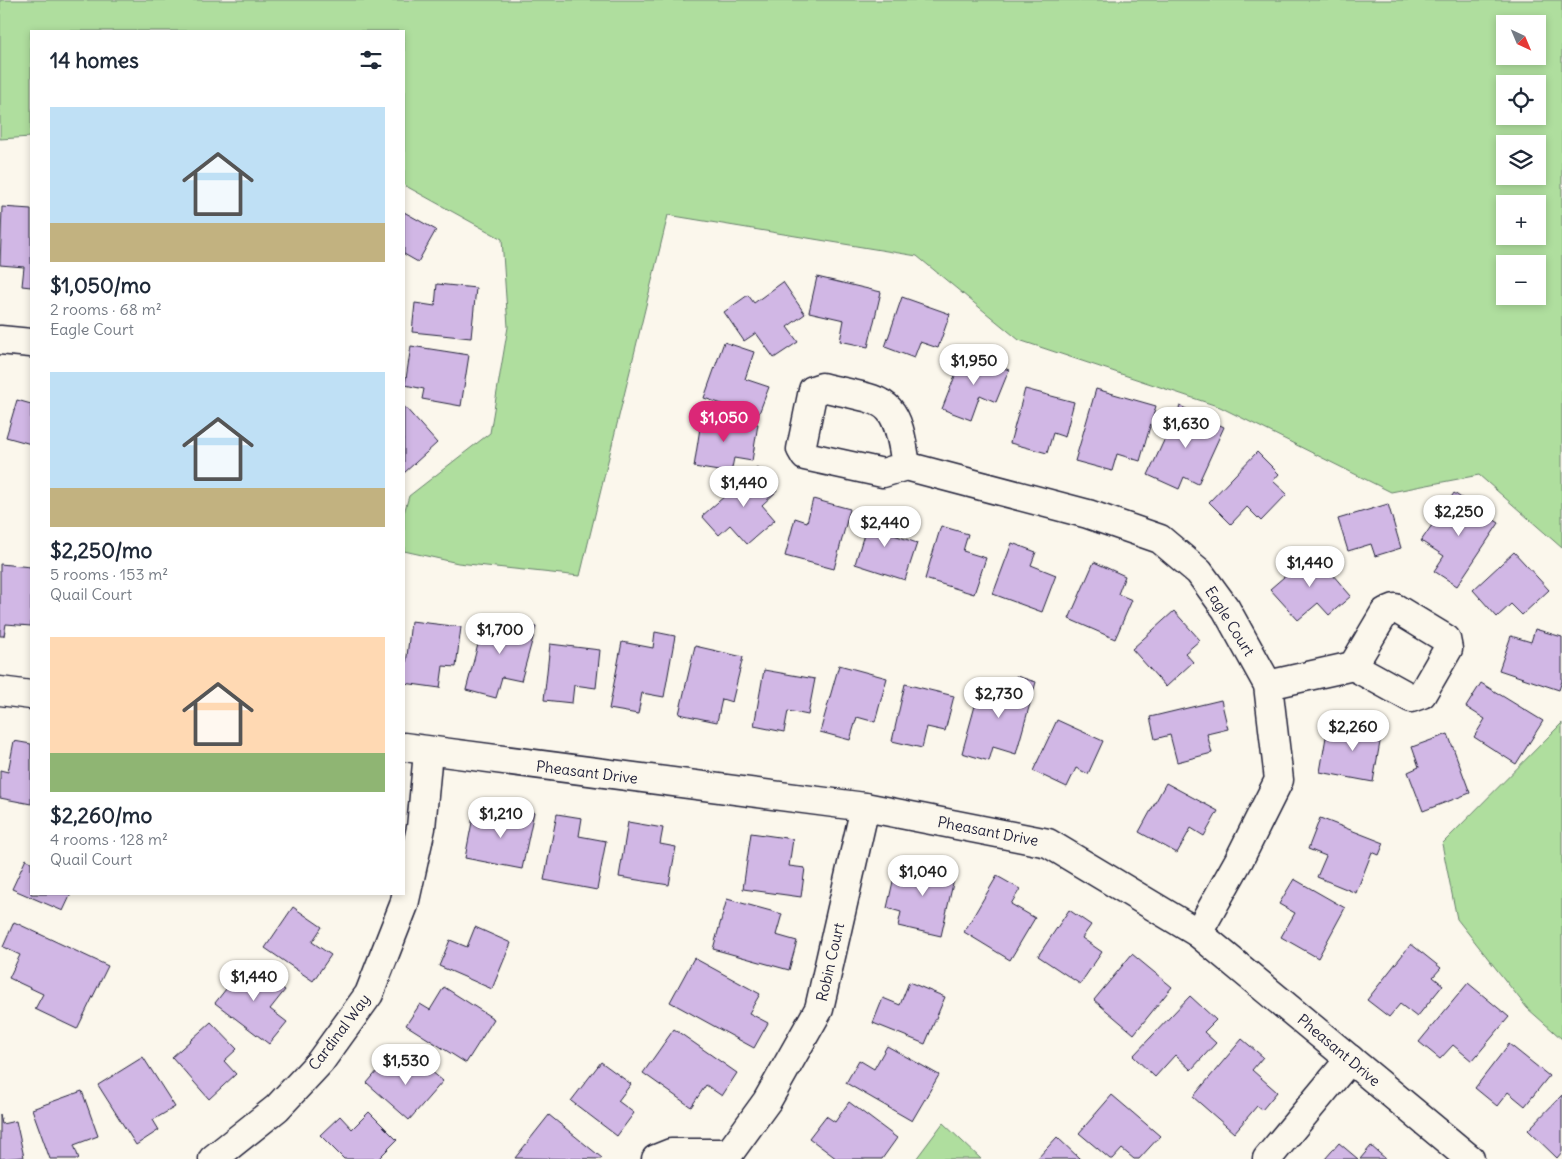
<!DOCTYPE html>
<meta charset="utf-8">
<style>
body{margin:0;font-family:Delius,sans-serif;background:#f2f2f3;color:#1f2937;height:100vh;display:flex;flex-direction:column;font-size:19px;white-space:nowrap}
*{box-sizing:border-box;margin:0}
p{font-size:16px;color:#747a83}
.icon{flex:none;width:28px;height:28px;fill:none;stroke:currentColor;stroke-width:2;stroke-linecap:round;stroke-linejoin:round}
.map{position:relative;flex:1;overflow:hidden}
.sheet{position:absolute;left:30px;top:30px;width:375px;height:865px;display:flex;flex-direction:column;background:#fff;border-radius:0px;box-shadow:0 2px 8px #0003}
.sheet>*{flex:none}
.needle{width:32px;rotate:136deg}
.buttons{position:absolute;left:1496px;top:15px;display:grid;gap:10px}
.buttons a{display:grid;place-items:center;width:50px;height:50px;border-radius:0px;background:#fff;box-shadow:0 2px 8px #0003;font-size:25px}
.price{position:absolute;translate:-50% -42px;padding:0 11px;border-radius:18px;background:#fff;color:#222;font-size:16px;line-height:32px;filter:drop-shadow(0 1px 2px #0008)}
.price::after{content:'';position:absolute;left:50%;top:30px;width:15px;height:11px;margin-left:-8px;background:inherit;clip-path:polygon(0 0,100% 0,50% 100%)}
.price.current{background:#db2777;color:#fff}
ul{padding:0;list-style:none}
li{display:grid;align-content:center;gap:10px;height:265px;padding:0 20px}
li span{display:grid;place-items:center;height:155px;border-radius:0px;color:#555}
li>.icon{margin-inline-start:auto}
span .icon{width:90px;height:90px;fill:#fffc;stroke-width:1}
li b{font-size:21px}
h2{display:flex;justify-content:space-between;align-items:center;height:60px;padding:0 20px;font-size:21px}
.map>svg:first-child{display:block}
.green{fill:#afde9e;stroke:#68806c;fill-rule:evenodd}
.building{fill:#d1b7e5;stroke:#22223b}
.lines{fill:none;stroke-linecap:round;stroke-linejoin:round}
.minor-casing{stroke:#22223b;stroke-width:31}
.tertiary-casing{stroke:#22223b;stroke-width:31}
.minor{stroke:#fbf7ec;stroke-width:28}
.tertiary{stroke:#fbf7ec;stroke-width:28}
.labels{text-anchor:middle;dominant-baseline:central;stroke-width:4.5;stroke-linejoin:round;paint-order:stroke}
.street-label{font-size:15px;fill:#22223b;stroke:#fbf7ec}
</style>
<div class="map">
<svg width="1562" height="1159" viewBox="0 0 1562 1159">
<rect width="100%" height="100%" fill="#fbf7ec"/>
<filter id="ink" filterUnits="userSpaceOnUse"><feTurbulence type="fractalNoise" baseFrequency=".02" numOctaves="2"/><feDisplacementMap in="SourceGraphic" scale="10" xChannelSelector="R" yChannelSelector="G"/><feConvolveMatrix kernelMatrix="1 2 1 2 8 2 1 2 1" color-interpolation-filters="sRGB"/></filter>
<g filter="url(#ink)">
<g class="green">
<path d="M 0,0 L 1562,0 L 1562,548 L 1479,475 L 1391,492 L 1220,407 L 1019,340 L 917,256 L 668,215 L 580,576 L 458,563 L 404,551 L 404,513 L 409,496 L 490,433 L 508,327 L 502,239 L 404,185 L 404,31 L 31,31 L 31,137 L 0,139 ZM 1505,24 L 1538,24 L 1538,56 L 1505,56 ZM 1505,84 L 1538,84 L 1538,116 L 1505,116 ZM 1505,144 L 1538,144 L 1538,176 L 1505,176 ZM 1505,204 L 1538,204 L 1538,236 L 1505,236 ZM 1505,264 L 1538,264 L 1538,296 L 1505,296 Z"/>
<path d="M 1562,723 L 1562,1039 L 1527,1008 L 1457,919 L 1442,844 Z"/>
<path d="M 943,1123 L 981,1159 L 916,1159 Z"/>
</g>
<g class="building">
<path d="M 2,207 L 31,209 L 31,287 L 22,286 L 24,267 L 0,265 Z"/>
<path d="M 404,212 L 436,230 L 418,262 L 404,254 Z"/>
<path d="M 817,277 L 881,292 L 868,347 L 840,341 L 844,320 L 809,312 Z"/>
<path d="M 783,282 L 805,314 L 787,327 L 798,342 L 774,358 L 756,333 L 744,341 L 724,312 L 748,295 L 754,303 Z"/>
<path d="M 437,284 L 476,288 L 471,338 L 412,332 L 415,303 L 435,306 Z"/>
<path d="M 902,297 L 950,314 L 938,348 L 920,342 L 914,358 L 885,347 Z"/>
<path d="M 724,342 L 754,352 L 745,379 L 769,387 L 758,416 L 704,398 Z"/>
<path d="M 411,346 L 469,355 L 461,406 L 422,399 L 424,389 L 405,385 Z"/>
<path d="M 964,353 L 1009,370 L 996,402 L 980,395 L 971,420 L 942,409 Z"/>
<path d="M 1025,389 L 1074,402 L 1065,437 L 1053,433 L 1047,453 L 1010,443 Z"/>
<path d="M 1096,389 L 1156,406 L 1140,461 L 1117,454 L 1112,471 L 1075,461 Z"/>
<path d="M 17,400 L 31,404 L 31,444 L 6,437 Z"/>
<path d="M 404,406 L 437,443 L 404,473 Z"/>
<path d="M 1180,406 L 1224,427 L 1198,484 L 1184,477 L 1179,489 L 1148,475 Z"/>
<path d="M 702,415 L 758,424 L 752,461 L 734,458 L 731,473 L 694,467 Z"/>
<path d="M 1257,452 L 1279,474 L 1273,481 L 1287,494 L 1261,521 L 1247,507 L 1231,524 L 1209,502 Z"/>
<path d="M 757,468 L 777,491 L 762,505 L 775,520 L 747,544 L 730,525 L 719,535 L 702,516 Z"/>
<path d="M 1454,493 L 1499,523 L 1457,586 L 1434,571 L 1444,556 L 1421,541 Z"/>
<path d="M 813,499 L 850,509 L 834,569 L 785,556 L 795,518 L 807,522 Z"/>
<path d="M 1388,504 L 1401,548 L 1375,556 L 1371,544 L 1348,551 L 1338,519 Z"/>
<path d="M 871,511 L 898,520 L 894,535 L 917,543 L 905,580 L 855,564 Z"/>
<path d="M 941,526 L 968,534 L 963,551 L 986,558 L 974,594 L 925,579 Z"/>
<path d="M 1012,543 L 1036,552 L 1031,565 L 1056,575 L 1042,612 L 993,594 Z"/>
<path d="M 1313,552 L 1351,596 L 1329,615 L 1318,603 L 1298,620 L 1270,589 Z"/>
<path d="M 1514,552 L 1549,590 L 1522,615 L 1511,604 L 1497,617 L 1473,590 Z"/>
<path d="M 1094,562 L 1125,576 L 1118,594 L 1132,600 L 1115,639 L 1069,619 Z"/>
<path d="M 0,564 L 31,567 L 31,626 L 6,624 L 4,636 L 0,636 Z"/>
<path d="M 1174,611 L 1200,640 L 1185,653 L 1193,662 L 1166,687 L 1132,649 Z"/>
<path d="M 486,614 L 536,627 L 521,681 L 502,677 L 496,698 L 466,690 Z"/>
<path d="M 411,621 L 461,627 L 456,667 L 443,666 L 440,688 L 404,683 Z"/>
<path d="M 1535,629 L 1562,637 L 1562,681 L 1559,690 L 1499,670 L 1511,636 L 1531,642 Z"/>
<path d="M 655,632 L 675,636 L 664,697 L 642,693 L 638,714 L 609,709 L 622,642 L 653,648 Z"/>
<path d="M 550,644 L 600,650 L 596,688 L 574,685 L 572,703 L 544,700 Z"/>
<path d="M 695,646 L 743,657 L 732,702 L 722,699 L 717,722 L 679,714 Z"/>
<path d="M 839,665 L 887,678 L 875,722 L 857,717 L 850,740 L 820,732 Z"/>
<path d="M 764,670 L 815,679 L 808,715 L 788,711 L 784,732 L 754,726 Z"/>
<path d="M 1016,676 L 1036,682 L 1016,754 L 993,747 L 989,761 L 962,753 L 981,684 L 1011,692 Z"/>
<path d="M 1481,683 L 1543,721 L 1516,764 L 1474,737 L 1485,719 L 1466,707 Z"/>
<path d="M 905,684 L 954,696 L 945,731 L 927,727 L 922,748 L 892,741 Z"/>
<path d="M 1221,700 L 1228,729 L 1207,734 L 1212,753 L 1177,762 L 1170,735 L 1155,739 L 1150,717 Z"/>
<path d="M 1057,720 L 1103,741 L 1088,774 L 1076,768 L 1067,787 L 1033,771 Z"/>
<path d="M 1355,720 L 1383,725 L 1373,782 L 1320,772 L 1327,731 L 1352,735 Z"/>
<path d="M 1448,734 L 1470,793 L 1423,811 L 1408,772 L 1419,767 L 1412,747 Z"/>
<path d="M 14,741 L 31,744 L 31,804 L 0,798 L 0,770 L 8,772 Z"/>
<path d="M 1166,783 L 1218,811 L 1204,836 L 1191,828 L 1177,853 L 1139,832 Z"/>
<path d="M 504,806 L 534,812 L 522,869 L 465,858 L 473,817 L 500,823 Z"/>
<path d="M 557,814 L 582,818 L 579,836 L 606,841 L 597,890 L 544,880 Z"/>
<path d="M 1320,818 L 1384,843 L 1379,855 L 1372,852 L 1356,893 L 1317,877 L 1326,856 L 1308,849 Z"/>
<path d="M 628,822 L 663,828 L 660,844 L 676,847 L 669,885 L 619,877 Z"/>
<path d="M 751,833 L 793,839 L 789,866 L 805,868 L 801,897 L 743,889 Z"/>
<path d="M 26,859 L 31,862 L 31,894 L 71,894 L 63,911 L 12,889 Z"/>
<path d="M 928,859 L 957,866 L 941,936 L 898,926 L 901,912 L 887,908 L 896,868 L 924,875 Z"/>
<path d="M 997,876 L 1020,889 L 1011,904 L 1035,918 L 1010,960 L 964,932 Z"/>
<path d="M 1294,879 L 1345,908 L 1318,958 L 1281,937 L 1295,913 L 1279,904 Z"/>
<path d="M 727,899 L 782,914 L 776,935 L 797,941 L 789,970 L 713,949 Z"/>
<path d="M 293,907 L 322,927 L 312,942 L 331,955 L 313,981 L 265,948 Z"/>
<path d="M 1069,910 L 1091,925 L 1082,938 L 1102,952 L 1080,984 L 1038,956 Z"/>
<path d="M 14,922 L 108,966 L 77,1029 L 35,1009 L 43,994 L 9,978 L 20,955 L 3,947 Z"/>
<path d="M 475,927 L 511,943 L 492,989 L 439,966 L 450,940 L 467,947 Z"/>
<path d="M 1411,944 L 1441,968 L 1433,977 L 1443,985 L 1417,1017 L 1400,1004 L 1389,1017 L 1367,1000 Z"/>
<path d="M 1132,954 L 1172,987 L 1134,1034 L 1094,1000 Z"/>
<path d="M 694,958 L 760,994 L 749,1013 L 768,1023 L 754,1048 L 670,1002 Z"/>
<path d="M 248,961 L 285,990 L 270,1009 L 287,1022 L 269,1044 L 215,1003 Z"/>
<path d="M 909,982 L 945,997 L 925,1044 L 873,1023 L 883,998 L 900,1005 Z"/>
<path d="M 1468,983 L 1509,1017 L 1472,1061 L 1453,1045 L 1440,1059 L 1419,1042 Z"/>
<path d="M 444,987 L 494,1019 L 466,1063 L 406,1025 L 420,1004 L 430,1010 Z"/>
<path d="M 1190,996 L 1216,1020 L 1204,1032 L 1216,1043 L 1191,1070 L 1175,1055 L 1155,1077 L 1133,1056 Z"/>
<path d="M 211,1022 L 237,1049 L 224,1061 L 236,1074 L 209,1099 L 172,1057 Z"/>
<path d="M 674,1029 L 737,1073 L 722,1096 L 706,1085 L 691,1107 L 643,1073 Z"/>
<path d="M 1242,1039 L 1263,1057 L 1252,1070 L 1277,1092 L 1262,1110 L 1257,1106 L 1234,1133 L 1193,1097 Z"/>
<path d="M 1509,1044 L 1549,1076 L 1525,1106 L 1508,1092 L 1497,1106 L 1475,1088 Z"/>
<path d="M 887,1046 L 939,1075 L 912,1121 L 846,1083 L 859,1060 L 874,1069 Z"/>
<path d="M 412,1055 L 443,1081 L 409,1120 L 367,1083 L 384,1063 L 397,1073 Z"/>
<path d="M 143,1057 L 175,1107 L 153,1120 L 159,1130 L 136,1145 L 98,1085 Z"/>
<path d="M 601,1062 L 631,1084 L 618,1101 L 634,1113 L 617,1136 L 571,1101 Z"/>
<path d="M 82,1091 L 98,1136 L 74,1145 L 79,1159 L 50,1159 L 32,1109 Z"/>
<path d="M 1112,1095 L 1160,1136 L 1139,1159 L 1134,1159 L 1122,1149 L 1113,1159 L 1110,1159 L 1079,1133 Z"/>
<path d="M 1562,1095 L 1562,1152 L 1557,1158 L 1528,1130 Z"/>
<path d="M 849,1102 L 897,1138 L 882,1159 L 837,1159 L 809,1138 L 826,1116 L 835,1122 Z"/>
<path d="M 369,1112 L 397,1140 L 378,1159 L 344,1159 L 320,1135 L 340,1116 L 352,1129 Z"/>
<path d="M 0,1114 L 2,1124 L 16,1121 L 24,1157 L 0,1159 Z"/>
<path d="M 549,1115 L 602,1158 L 601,1159 L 515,1158 Z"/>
<path d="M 1057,1137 L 1080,1159 L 1037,1159 Z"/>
<path d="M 1339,1143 L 1358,1159 L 1325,1159 Z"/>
<path d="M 1371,1146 L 1386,1159 L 1360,1159 Z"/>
</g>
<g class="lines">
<defs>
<g id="minor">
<path d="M 0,340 L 31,343"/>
<path d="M 822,387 C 887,403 896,394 906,466 L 883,473 L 805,456 L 801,449 L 813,390 Z"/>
<path d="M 906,466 L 1088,514 L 1160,539 L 1199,572 L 1226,609 L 1268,685 L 1279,780 L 1239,860 L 1198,933"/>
<path d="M 1395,608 L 1446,639 L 1448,649 L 1422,694 L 1411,698 L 1353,666 L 1385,612 Z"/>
<path d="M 1268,685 L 1353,666"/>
<path d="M 213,1159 L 277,1108 L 320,1062 L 369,994 L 404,905 L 421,828 L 428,752"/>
<path d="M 656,1159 L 671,1153 L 727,1153"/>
<path d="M 725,1159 L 767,1101 L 819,1009 L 865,807"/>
<path d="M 1267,1159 L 1350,1059"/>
</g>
<g id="tertiary">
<path d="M 0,691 L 31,695"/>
<path d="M 404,747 L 865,807 L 1048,843 L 1198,933 L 1470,1159"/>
</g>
</defs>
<use href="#minor" class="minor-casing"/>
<use href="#tertiary" class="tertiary-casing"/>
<use href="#minor" class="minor"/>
<use href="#tertiary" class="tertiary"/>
</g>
</g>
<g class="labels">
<g class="street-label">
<text transform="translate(1230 621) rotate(58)">Eagle Court</text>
<text transform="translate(587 772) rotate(7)">Pheasant Drive</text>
<text transform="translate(988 831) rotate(11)">Pheasant Drive</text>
<text transform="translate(830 962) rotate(-77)">Robin Court</text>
<text transform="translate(339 1032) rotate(-53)">Cardinal Way</text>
<text transform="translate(1339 1050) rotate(40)">Pheasant Drive</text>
</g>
</g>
</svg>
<div class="buttons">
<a><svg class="needle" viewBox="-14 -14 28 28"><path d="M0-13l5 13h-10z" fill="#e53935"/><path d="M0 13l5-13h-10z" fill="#747a83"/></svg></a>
<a><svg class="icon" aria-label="locate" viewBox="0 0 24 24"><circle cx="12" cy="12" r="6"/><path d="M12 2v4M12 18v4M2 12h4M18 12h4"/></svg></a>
<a><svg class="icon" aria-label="layers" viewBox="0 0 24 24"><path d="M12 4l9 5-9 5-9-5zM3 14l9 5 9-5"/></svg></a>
<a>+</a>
<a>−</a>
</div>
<b class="price" style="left:974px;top:386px">$1,950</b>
<b class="price current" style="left:724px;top:443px">$1,050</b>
<b class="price" style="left:1186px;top:449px">$1,630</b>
<b class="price" style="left:744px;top:508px">$1,440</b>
<b class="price" style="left:1459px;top:537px">$2,250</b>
<b class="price" style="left:885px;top:548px">$2,440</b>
<b class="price" style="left:1310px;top:588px">$1,440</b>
<b class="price" style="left:500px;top:655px">$1,700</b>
<b class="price" style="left:999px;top:719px">$2,730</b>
<b class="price" style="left:1353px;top:752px">$2,260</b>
<b class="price" style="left:501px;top:839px">$1,210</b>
<b class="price" style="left:923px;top:897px">$1,040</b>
<b class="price" style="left:254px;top:1002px">$1,440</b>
<b class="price" style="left:406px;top:1086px">$1,530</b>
<section class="sheet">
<h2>14 homes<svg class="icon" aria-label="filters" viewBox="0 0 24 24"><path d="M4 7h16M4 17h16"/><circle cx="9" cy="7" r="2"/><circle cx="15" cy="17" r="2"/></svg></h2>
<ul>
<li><span style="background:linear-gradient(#bfe0f5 75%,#c2b280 0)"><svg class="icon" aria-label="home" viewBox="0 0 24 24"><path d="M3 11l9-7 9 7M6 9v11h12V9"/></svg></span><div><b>$1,050/mo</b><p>2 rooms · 68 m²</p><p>Eagle Court</p></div></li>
<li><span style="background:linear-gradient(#bfe0f5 75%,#c2b280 0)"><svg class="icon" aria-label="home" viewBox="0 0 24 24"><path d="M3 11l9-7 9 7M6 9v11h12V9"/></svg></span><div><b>$2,250/mo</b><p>5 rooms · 153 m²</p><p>Quail Court</p></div></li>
<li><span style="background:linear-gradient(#ffd9b3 75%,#8fb573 0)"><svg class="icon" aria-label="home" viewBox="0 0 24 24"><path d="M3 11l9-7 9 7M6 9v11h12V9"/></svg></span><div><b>$2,260/mo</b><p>4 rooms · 128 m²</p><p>Quail Court</p></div></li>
</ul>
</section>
</div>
